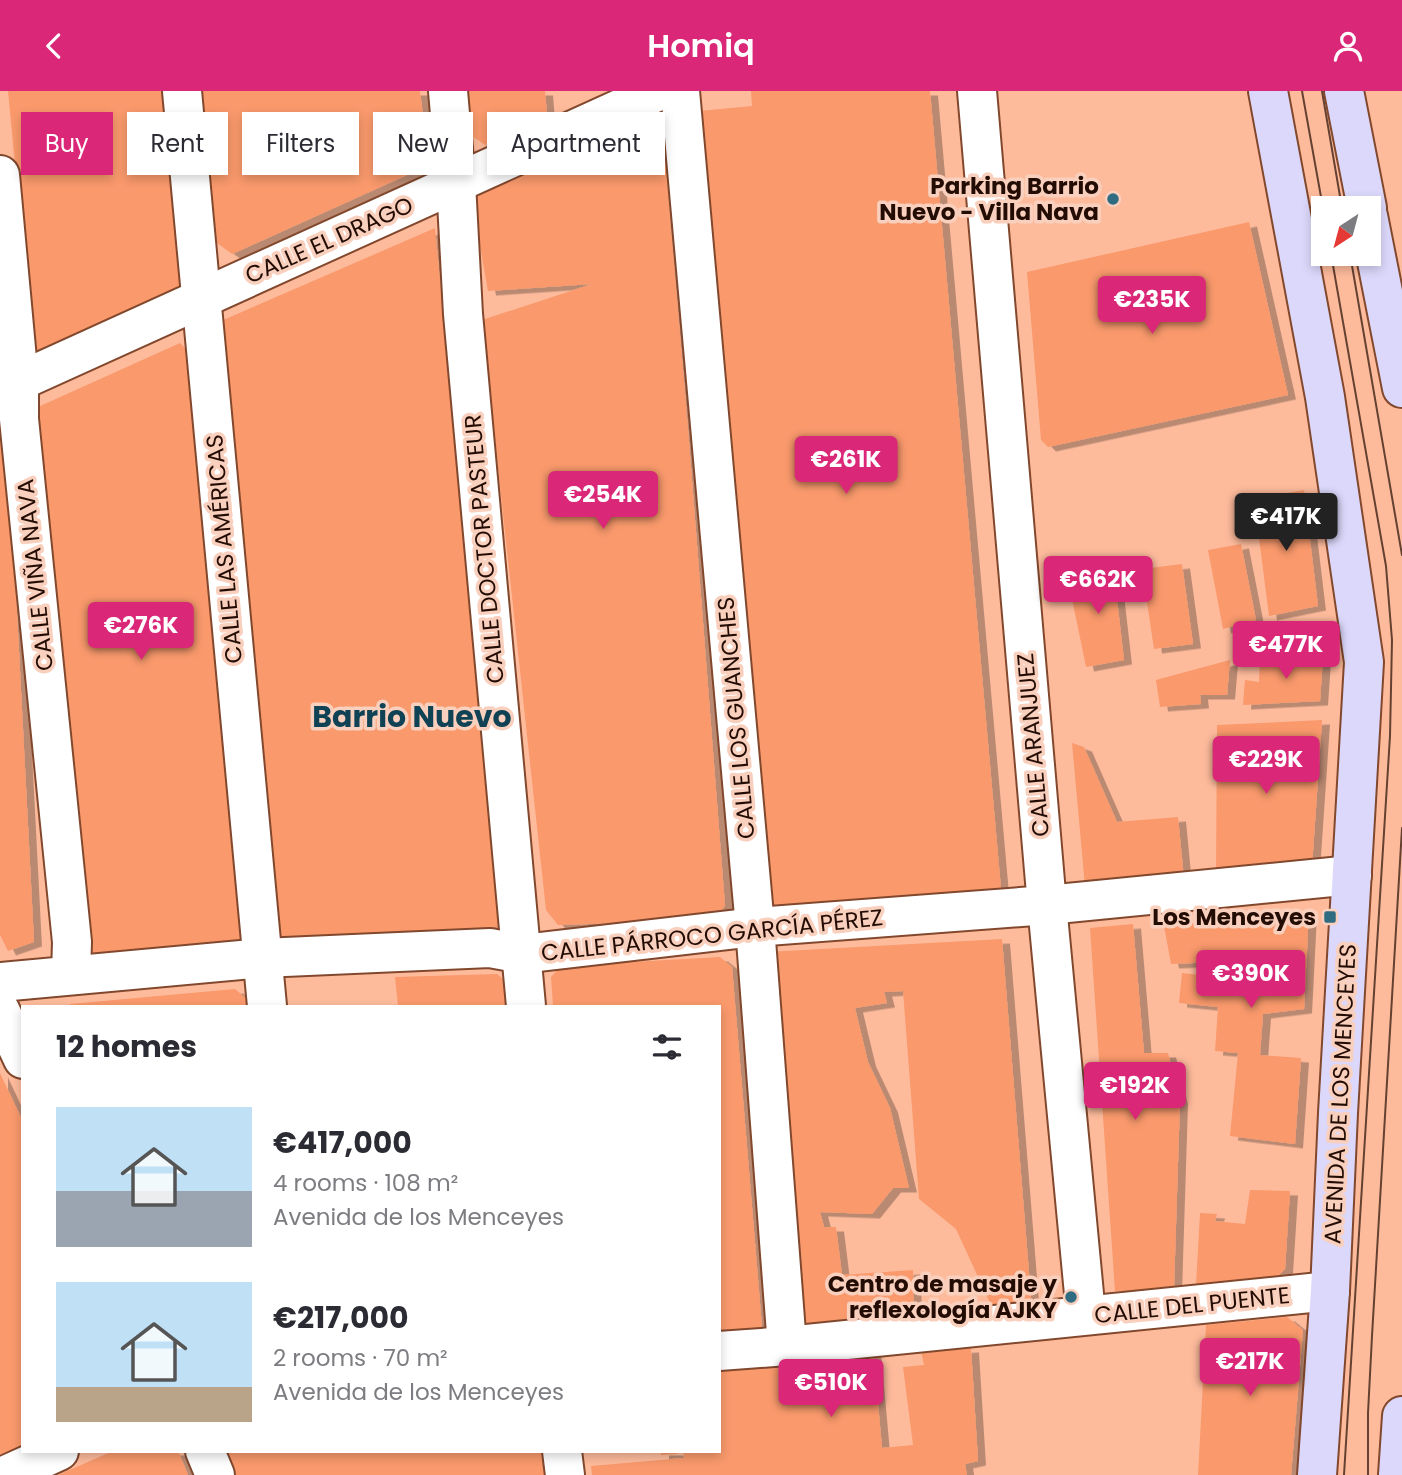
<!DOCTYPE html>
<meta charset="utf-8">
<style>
body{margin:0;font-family:Poppins,sans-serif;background:#f2f2f3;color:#2b2b33;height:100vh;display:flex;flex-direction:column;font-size:26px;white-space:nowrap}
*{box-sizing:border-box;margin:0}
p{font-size:23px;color:#7c7c81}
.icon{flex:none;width:38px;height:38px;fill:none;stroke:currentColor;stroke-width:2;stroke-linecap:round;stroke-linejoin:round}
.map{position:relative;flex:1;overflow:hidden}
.side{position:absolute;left:21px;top:914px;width:700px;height:448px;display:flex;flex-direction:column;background:#fff;border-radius:0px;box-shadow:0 4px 10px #0003}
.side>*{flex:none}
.banner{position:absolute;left:21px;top:21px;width:700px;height:63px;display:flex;gap:14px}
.needle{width:46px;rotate:216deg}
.tools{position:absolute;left:1311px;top:105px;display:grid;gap:14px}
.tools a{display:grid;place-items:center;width:70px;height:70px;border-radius:0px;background:#fff;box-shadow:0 4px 10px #0003;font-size:35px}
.price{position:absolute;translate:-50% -60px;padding:0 16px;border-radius:7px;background:#db2777;color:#fff;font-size:23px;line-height:46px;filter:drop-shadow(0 2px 4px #0008)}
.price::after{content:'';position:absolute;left:50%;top:42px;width:21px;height:16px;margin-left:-10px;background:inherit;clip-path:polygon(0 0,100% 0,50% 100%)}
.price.on{background:#222;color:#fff}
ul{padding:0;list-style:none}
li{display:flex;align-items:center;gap:21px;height:175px;padding:0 35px}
li span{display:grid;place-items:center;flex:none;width:196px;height:140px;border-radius:0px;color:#555}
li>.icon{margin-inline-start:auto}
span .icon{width:84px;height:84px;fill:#fffc;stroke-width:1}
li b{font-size:30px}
h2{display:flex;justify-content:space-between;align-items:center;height:84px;padding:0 35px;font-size:30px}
.pill{padding:0 24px;border-radius:0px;background:#fff;box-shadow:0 4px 10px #0003;font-size:24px;line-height:63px}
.pill.on{background:#db2777;color:#fff}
header{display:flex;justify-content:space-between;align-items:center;height:91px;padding:0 35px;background:#db2777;color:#fff;font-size:32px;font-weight:600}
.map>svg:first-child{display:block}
.building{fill:#f9996c;filter:url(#shadow)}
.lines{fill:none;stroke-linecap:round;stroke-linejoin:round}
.street-casing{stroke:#82482d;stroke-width:42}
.secondary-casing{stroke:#82482d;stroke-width:42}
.street{stroke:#fff;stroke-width:38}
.secondary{stroke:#dcd8fb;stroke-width:38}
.tram{stroke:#654131;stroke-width:2}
.poi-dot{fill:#2f6c82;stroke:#f9cfbd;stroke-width:2.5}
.labels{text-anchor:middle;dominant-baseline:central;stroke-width:7;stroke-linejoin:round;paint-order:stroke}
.poi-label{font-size:23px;font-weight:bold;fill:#230c03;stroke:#f9cfbd;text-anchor:end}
.street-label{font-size:23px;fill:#230c03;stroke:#f9cfbd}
.district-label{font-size:30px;font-weight:bold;fill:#0e4254;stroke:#f9cfbd}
</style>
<header><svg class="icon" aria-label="back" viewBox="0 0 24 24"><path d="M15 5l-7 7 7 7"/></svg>Homiq<svg class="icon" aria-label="person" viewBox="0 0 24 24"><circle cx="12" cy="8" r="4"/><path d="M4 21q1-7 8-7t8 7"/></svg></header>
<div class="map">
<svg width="1402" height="1384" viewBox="0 0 1402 1384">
<defs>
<filter id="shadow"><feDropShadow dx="8" dy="4.5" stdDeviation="0" flood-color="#0004"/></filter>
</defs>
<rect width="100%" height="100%" fill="#febb9c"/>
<g class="building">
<path d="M 8,0 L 165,0 L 183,204 L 33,264 Z"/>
<path d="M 202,0 L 420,0 L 429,74 L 232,163 L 217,152 Z"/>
<path d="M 468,0 L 545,0 L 547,24 L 485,54 L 472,45 Z"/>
<path d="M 751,0 L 930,0 L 1001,798 L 763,815 L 689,21 L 752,15 Z"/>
<path d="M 647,22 L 662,32 L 688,338 L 725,815 L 713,829 L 558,834 L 546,819 L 482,229 L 592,193 L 488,200 L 472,110 L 480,93 Z"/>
<path d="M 1249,131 L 1288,304 L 1048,356 L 1041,349 L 1027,181 Z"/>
<path d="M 435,137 L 501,836 L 276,852 L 221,230 Z"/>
<path d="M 180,252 L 189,261 L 245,850 L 86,864 L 38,316 Z"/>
<path d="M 0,322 L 7,328 L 34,851 L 8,860 L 0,844 Z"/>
<path d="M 1304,399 L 1318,515 L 1269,525 L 1254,408 Z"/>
<path d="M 1241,453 L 1256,529 L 1223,538 L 1208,459 Z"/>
<path d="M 1182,473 L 1193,553 L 1154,558 L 1142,478 Z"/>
<path d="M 1120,477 L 1121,490 L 1115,491 L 1124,569 L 1086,576 L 1069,493 L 1080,492 L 1079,480 Z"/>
<path d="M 1260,565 L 1323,566 L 1320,610 L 1243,614 L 1245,589 L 1259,591 Z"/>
<path d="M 1230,569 L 1227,604 L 1200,604 L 1201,613 L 1160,616 L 1156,589 Z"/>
<path d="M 1322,629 L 1312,775 L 1216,785 L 1217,634 Z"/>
<path d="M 1072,652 L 1084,656 L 1117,731 L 1178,726 L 1184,788 L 1085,795 Z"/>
<path d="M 1309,820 L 1304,918 L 1263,923 L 1260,964 L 1301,967 L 1295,1053 L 1230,1045 L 1238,962 L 1215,960 L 1218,916 L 1179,912 L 1182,882 L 1260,891 L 1262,869 L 1171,873 L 1164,835 Z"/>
<path d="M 1133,833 L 1144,962 L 1168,962 L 1180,1009 L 1174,1197 L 1115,1200 L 1090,837 Z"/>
<path d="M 1002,848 L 1032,1219 L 996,1225 L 956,1138 L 919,1108 L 903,900 L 884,901 L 887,912 L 855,917 L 868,971 L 890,1017 L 909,1097 L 893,1097 L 872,1123 L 820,1121 L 824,1136 L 836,1136 L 842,1184 L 913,1179 L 914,1228 L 807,1237 L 800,1231 L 767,861 Z"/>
<path d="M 720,866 L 732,876 L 762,1236 L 752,1245 L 719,1247 L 719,915 L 553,915 L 551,886 L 561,875 Z"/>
<path d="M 497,883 L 510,894 L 512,915 L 398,915 L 395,886 Z"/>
<path d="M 235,898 L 249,910 L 249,915 L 70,915 L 70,913 Z"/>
<path d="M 0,982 L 23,1031 L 23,1354 L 0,1364 Z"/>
<path d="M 1250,1099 L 1290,1100 L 1285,1178 L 1275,1188 L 1196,1194 L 1200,1122 L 1217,1123 L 1215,1130 L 1245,1133 Z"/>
<path d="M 1287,1226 L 1303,1239 L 1291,1384 L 1198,1384 L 1206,1234 Z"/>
<path d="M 873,1257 L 882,1357 L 913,1354 L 903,1276 L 924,1274 L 921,1260 L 971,1257 L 978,1370 L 965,1373 L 967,1384 L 592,1384 L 591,1375 L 684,1367 L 683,1360 L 719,1360 L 719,1267 Z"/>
<path d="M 113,1360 L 178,1360 L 188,1384 L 58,1384 Z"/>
<path d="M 222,1360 L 549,1360 L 551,1384 L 233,1384 Z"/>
<path d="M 661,1360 L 677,1360 L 677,1363 L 661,1364 Z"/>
</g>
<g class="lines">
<defs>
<g id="street">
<path d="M 182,0 L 267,915"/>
<path d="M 448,0 L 456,92 L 463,223 L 526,915"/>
<path d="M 680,0 L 755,836 L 787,1255"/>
<path d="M 977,0 L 1047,814 L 1086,1224"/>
<path d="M 0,84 L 19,290 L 19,328 L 72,851 L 71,884"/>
<path d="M 0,299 L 659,0"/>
<path d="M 0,891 L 262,867 L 490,857 L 522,863 L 755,836 L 1047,814 L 1352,784"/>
<path d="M 0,919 L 23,968"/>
<path d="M 719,1260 L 787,1255 L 1330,1200"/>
<path d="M 205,1360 L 215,1384"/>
<path d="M 562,1360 L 565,1384"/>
<path d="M 6,1384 L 59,1360"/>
</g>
<g id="secondary">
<path d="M 1268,0 L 1325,306 L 1364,571 L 1338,1022 L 1330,1200 L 1317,1384"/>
<path d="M 1344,0 L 1367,117"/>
<path d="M 1368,125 L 1402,297"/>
<path d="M 1398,1384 L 1402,1325"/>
</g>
</defs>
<use href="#street" class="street-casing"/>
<use href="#secondary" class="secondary-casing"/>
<use href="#street" class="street"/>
<use href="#secondary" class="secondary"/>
<g class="tram">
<path d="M 1302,0 L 1323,117"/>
<path d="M 1322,0 L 1342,117"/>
<path d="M 1331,163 L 1386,475 L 1392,549 L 1390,645 L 1344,1384"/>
<path d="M 1350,163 L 1402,464"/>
<path d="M 1368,1384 L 1368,1322 L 1372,1245 L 1402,737"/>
</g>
</g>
<g class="poi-dot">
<circle cx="1113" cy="108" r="7"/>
<rect x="1323" y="819" width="14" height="14" rx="3.5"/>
<circle cx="1071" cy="1206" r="7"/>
</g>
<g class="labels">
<g class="poi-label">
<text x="1099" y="95">Parking Barrio<tspan x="1099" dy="26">Nuevo - Villa Nava</tspan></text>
<text x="1316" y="826">Los Menceyes</text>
<text x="1057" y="1193">Centro de masaje y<tspan x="1057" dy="26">reflexología AJKY</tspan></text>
</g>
<g class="street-label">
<text transform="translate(329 149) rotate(-24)">CALLE EL DRAGO</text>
<text transform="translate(224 458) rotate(-95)">CALLE LAS AMÉRICAS</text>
<text transform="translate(484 458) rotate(-95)">CALLE DOCTOR PASTEUR</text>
<text transform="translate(35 484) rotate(-96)">CALLE VIÑA NAVA</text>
<text transform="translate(736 627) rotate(-95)">CALLE LOS GUANCHES</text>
<text transform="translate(1033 654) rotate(-95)">CALLE ARANJUEZ</text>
<text transform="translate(712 844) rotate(-6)">CALLE PÁRROCO GARCÍA PÉREZ</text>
<text transform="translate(1340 1003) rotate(-87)">AVENIDA DE LOS MENCEYES</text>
<text transform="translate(1192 1214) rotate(-6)">CALLE DEL PUENTE</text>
</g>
<g class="district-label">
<text x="412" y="625">Barrio Nuevo</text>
</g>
</g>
</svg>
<div class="tools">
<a><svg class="needle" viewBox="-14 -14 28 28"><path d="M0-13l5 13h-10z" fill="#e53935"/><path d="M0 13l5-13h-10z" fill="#7c7c81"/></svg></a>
</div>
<b class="price" style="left:1152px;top:245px">€235K</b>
<b class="price" style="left:846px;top:405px">€261K</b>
<b class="price" style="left:603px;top:440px">€254K</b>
<b class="price on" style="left:1286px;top:462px">€417K</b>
<b class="price" style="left:1098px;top:525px">€662K</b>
<b class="price" style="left:141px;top:571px">€276K</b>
<b class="price" style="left:1286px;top:590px">€477K</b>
<b class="price" style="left:1266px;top:705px">€229K</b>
<b class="price" style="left:1251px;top:919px">€390K</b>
<b class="price" style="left:1135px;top:1031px">€192K</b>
<b class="price" style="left:1250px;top:1307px">€217K</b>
<b class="price" style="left:831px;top:1328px">€510K</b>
<div class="banner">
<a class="pill on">Buy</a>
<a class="pill">Rent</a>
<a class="pill">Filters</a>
<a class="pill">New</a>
<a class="pill">Apartment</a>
</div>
<section class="side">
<h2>12 homes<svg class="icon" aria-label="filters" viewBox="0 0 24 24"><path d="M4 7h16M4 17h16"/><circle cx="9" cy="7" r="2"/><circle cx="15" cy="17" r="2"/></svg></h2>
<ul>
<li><span style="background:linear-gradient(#bfe0f5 60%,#9aa5b1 0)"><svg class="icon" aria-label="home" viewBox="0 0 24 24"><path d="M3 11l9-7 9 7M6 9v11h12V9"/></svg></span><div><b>€417,000</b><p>4 rooms · 108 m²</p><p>Avenida de los Menceyes</p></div></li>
<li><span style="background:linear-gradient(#bfe0f5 75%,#b9a48a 0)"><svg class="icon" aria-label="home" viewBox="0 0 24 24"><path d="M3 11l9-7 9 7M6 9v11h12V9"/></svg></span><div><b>€217,000</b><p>2 rooms · 70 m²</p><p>Avenida de los Menceyes</p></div></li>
</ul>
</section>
</div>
